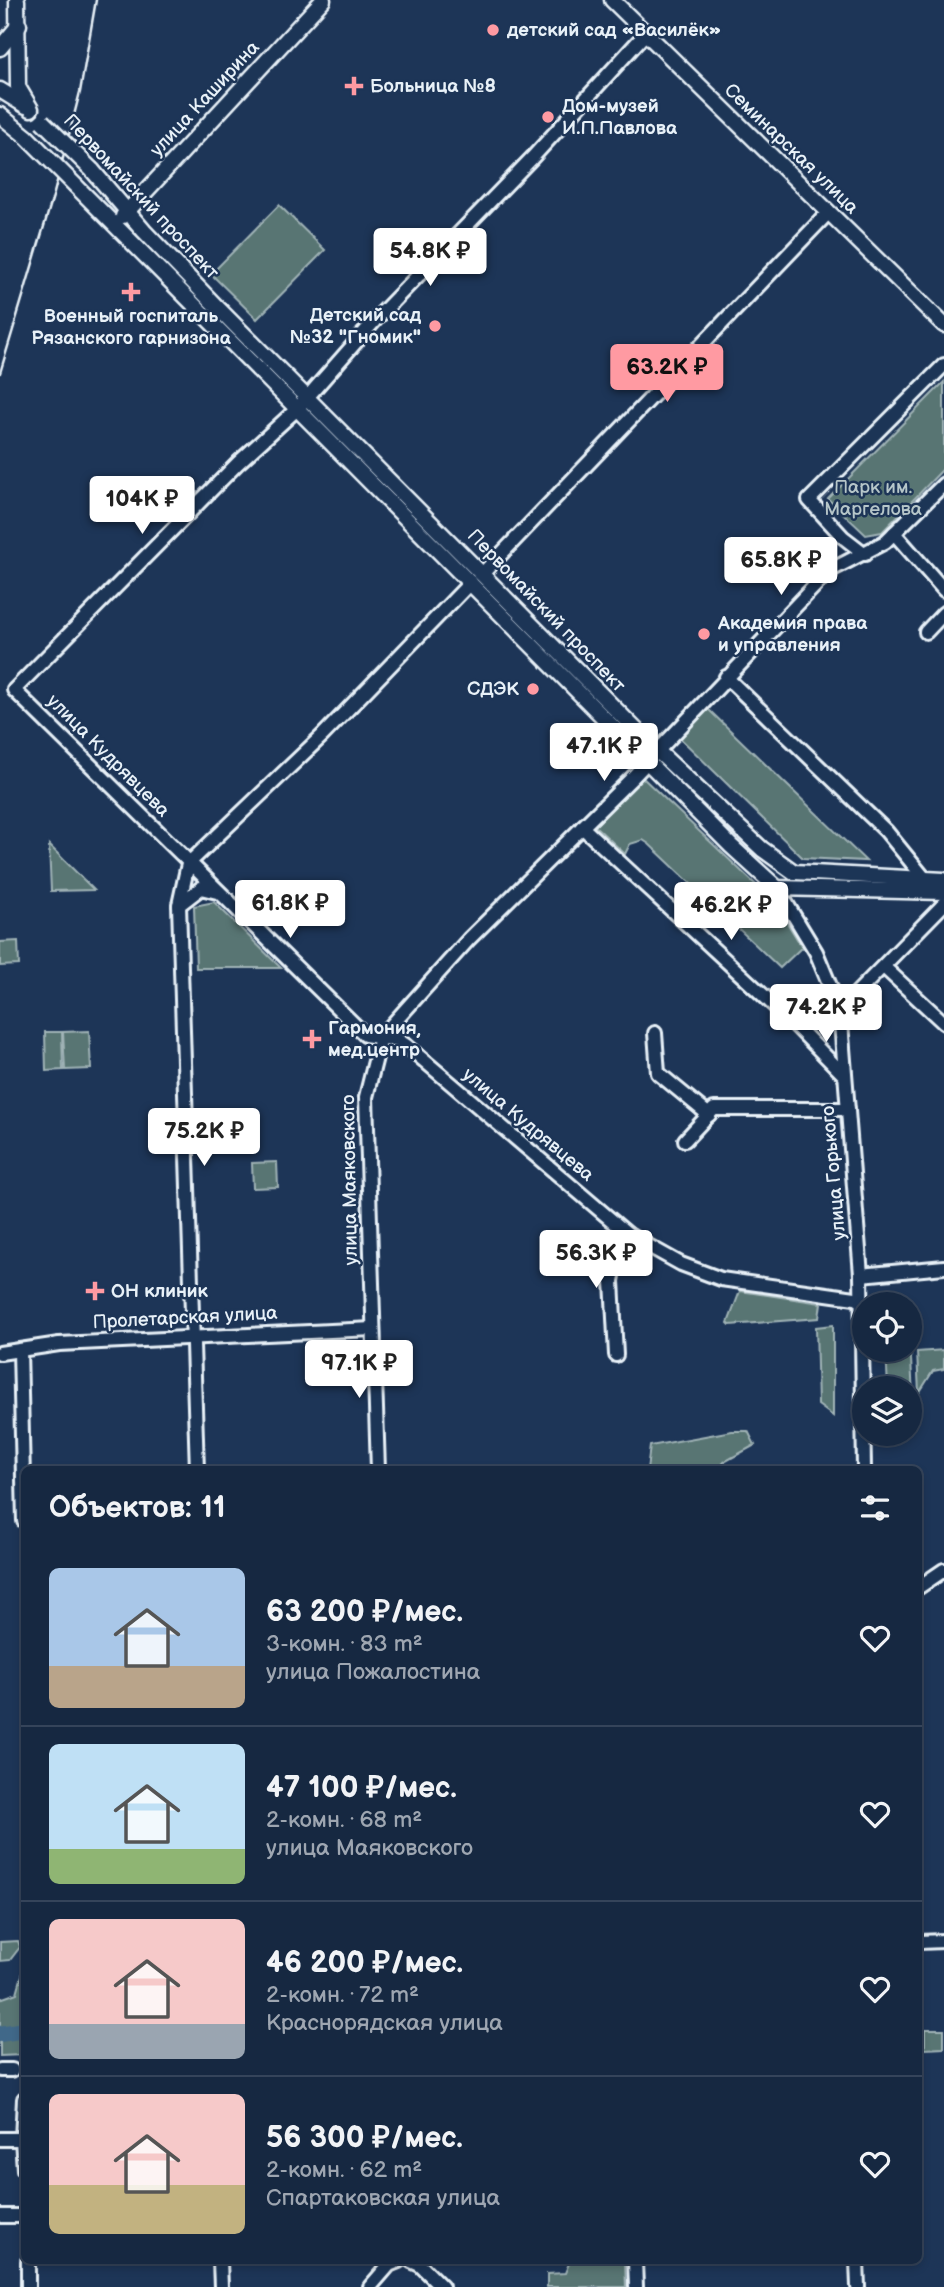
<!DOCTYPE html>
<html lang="ru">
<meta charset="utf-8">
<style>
body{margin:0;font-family:"Balsamiq Sans",sans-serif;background:#1f3048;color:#f1f3f6;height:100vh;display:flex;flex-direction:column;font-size:26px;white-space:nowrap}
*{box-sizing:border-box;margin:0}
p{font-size:23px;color:#9ea6b1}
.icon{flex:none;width:38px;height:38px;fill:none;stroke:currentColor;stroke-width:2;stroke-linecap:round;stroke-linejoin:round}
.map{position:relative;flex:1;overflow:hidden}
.sheet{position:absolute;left:21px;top:1466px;width:901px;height:798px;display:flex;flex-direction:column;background:#162841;border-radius:10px;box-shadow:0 4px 10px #0003,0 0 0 2px #35445a}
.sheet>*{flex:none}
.buttons{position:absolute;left:852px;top:1292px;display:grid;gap:14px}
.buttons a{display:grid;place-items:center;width:70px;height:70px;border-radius:50%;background:#162841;box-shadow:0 4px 10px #0003,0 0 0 2px #35445a;font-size:35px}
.price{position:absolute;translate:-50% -60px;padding:0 16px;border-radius:7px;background:#fff;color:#222;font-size:23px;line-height:46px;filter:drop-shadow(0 2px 4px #0008)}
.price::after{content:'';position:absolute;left:50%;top:42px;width:21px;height:16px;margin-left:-10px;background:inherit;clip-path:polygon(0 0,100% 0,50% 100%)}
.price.selected{background:#ff9aa2;color:#111}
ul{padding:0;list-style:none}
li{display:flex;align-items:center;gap:21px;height:175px;padding:0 28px}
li+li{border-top:2px solid #35445a}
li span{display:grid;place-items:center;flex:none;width:196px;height:140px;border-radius:10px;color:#555}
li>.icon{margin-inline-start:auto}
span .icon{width:84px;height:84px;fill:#fffc;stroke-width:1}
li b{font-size:30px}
h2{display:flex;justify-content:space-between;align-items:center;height:84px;padding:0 28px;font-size:30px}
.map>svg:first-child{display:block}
.green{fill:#587573;stroke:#a0b3b6;stroke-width:2}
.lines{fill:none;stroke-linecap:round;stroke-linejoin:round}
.river{stroke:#416889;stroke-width:16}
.minor-casing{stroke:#e8f1f8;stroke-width:18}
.major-casing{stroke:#e8f1f8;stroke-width:19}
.minor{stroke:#1d3557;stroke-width:12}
.major{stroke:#1d3557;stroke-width:14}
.rail{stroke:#e8f1f8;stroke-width:2.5}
.major-bridge-casing{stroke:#e8f1f8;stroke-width:19;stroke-linecap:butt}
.major-bridge{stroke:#1d3557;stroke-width:14}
.poi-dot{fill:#ff9aa2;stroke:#1d3557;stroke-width:2.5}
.labels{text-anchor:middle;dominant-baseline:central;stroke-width:5;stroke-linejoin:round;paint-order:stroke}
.poi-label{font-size:19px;font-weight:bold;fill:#e8f1f8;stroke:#1d3557;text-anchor:start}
.street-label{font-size:19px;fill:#e8f1f8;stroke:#1d3557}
.park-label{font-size:19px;fill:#b6c6c9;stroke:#1d3557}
</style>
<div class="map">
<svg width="944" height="2287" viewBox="0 0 944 2287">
<rect width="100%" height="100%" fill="#1d3557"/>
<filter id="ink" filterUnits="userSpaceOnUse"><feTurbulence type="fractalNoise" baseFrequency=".0143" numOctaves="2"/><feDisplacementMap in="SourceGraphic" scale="14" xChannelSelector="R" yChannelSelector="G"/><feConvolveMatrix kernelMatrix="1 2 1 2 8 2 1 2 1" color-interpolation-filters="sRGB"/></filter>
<g filter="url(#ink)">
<g class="green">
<path d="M 279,205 L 325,250 L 257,319 L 211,274 Z"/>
<path d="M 944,382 L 944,468 L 882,532 L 866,535 L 828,499 Z"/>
<path d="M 708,709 L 866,861 L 803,858 L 680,738 Z"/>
<path d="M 642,777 L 775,903 L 802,947 L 780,968 L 649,844 L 643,840 L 630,844 L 625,854 L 595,826 Z"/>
<path d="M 49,845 L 94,890 L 51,891 Z"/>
<path d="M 214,902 L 281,968 L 196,968 L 194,906 Z"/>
<path d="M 18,941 L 19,965 L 0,966 L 0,942 Z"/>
<path d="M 89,1031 L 91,1069 L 65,1070 L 63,1032 Z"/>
<path d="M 45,1032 L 62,1032 L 63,1070 L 46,1071 Z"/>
<path d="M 277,1162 L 278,1187 L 253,1188 L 252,1163 Z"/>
<path d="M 740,1291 L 821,1303 L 819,1318 L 730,1325 L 728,1323 Z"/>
<path d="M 833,1325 L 833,1416 L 818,1405 L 816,1327 Z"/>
<path d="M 910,1340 L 913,1397 L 910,1401 L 910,1388 L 888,1388 L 886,1349 L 910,1349 Z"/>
<path d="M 944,1350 L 944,1369 L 933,1371 L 919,1393 L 917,1352 Z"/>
<path d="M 732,1431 L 748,1431 L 755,1445 L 724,1462 L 719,1470 L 647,1470 L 650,1446 Z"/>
<path d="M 18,1941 L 20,1947 L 10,1960 L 0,1961 L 0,1942 Z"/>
<path d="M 24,1968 L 24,2055 L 0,2056 L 0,1999 L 17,1993 Z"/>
<path d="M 925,2029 L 944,2029 L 944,2048 L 925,2049 Z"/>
<path d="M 570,2261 L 625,2261 L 626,2287 L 547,2287 L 547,2274 L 565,2273 Z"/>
</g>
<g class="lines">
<path class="river" d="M 0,2034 L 24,2030"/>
<defs>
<g id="minor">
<path d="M 645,34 L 532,158 L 377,318 L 297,409 L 238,463 L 14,690 L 365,1035 L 398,1040 L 407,1046 L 629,1235 L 681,1264 L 721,1279 L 862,1299"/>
<path d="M 894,533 L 944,590"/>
<path d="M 865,554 L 843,537 L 809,500 L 944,365"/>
<path d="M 483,573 L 828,213"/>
<path d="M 926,632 L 944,613"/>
<path d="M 726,677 L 886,831 L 925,879"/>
<path d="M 582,827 L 792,1022 L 845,1076"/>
<path d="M 188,864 L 179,905 L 197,1470"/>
<path d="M 188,864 L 322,736 L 471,582"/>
<path d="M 777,888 L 816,952 L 840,1010 L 861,1275 L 864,1470"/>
<path d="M 179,905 L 201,888 L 217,892"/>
<path d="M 887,970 L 944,1023"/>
<path d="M 840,1010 L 944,904"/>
<path d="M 655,1033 L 658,1073 L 709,1115"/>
<path d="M 685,1140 L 714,1109 L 848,1109"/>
<path d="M 861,1275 L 944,1267"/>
<path d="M 20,1350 L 24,1521"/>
<path d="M 0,1353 L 59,1344 L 373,1329"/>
<path d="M 616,1355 L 612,1281 L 616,1260 L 629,1235"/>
<path d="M 378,1470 L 366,1097 L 381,1037 L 469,939 L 631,779 L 829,571 L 885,542 L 944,484"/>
<path d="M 919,1587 L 944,1570"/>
<path d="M 919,1942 L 944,1941"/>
<path d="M 0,2070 L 12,2070"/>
<path d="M 24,2099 L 22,2139 L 24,2170"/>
<path d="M 0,2139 L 22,2139"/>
<path d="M 0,2216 L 24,2216"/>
<path d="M 220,2261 L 221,2287"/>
<path d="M 411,2261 L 420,2265 L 442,2287"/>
<path d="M 635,2261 L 636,2287"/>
<path d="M 857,2261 L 858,2287"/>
<path d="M 28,2287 L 28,2261"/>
<path d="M 370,2287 L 389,2265 L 399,2261"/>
</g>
<g id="major">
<path d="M 17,0 L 18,87 L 31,109"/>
<path d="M 612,0 L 944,325"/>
<path d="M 0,48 L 19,25"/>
<path d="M 0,90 L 26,106"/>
<path d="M 0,115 L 27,137"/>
<path d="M 92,170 L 144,231 L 215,305 L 648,742 L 762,849 L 794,872 L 944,880"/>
<path d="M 76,186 L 731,846 L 777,888 L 944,892"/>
<path d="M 123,216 L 323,0"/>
</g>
</defs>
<use href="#minor" class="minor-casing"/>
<use href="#major" class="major-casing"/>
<use href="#minor" class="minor"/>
<use href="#major" class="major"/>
<path class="rail" d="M 0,373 L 54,193 L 80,92 L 96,0"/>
<defs>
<g id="major-bridge">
<path d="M 42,121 L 92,170"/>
<path d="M 27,137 L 76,186"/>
</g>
</defs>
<use href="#major-bridge" class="major-bridge-casing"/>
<use href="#major-bridge" class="major-bridge"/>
</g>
</g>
<g class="poi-dot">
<circle cx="493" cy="30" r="7"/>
<path d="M350.5 75.5h7v7h7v7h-7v7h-7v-7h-7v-7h7z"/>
<circle cx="548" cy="117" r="7"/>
<path d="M127.5 281.5h7v7h7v7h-7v7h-7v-7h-7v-7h7z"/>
<circle cx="435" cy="326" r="7"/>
<circle cx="704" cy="634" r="7"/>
<circle cx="533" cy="689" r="7"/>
<path d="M308.5 1028.5h7v7h7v7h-7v7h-7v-7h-7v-7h7z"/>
<path d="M91.5 1280.5h7v7h7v7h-7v7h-7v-7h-7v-7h7z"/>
</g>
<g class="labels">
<g class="poi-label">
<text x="507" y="30">детский сад «Василёк»</text>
<text x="370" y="86">Больница №8</text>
<text x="562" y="106">Дом-музей<tspan x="562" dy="22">И.П.Павлова</tspan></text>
<text x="421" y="315" text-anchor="end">Детский сад<tspan x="421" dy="22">№32 "Гномик"</tspan></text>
<text x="131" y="316" text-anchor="middle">Военный госпиталь<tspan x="131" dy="22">Рязанского гарнизона</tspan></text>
<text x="718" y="623">Академия права<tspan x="718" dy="22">и управления</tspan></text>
<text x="519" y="689" text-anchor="end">СДЭК</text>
<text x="328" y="1028">Гармония,<tspan x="328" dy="22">мед.центр</tspan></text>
<text x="111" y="1291">ОН клиник</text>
</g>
<g class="street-label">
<text transform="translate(205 99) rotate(-47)">улица Каширина</text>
<text transform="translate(791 149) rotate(44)">Семинарская улица</text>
<text transform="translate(141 197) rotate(47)">Первомайский проспект</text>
<text transform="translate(546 611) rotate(46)">Первомайский проспект</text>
<text transform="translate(108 756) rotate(45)">улица Кудрявцева</text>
<text transform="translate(528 1125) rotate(40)">улица Кудрявцева</text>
<text transform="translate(834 1173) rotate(-95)">улица Горького</text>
<text transform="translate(350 1180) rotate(-91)">улица Маяковского</text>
<text transform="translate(185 1318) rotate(-3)">Пролетарская улица</text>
</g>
<g class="park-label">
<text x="873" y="487">Парк им.<tspan x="873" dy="22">Маргелова</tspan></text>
</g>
</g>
</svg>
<div class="buttons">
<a><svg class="icon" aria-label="locate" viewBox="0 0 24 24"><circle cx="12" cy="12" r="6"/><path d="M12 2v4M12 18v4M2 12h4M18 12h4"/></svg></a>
<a><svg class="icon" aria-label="layers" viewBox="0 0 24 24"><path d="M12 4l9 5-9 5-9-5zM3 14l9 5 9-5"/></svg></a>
</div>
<b class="price" style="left:430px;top:288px">54.8K ₽</b>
<b class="price selected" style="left:667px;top:404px">63.2K ₽</b>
<b class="price" style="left:142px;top:536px">104K ₽</b>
<b class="price" style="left:781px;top:597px">65.8K ₽</b>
<b class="price" style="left:604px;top:783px">47.1K ₽</b>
<b class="price" style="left:290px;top:940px">61.8K ₽</b>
<b class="price" style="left:731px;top:942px">46.2K ₽</b>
<b class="price" style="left:826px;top:1044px">74.2K ₽</b>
<b class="price" style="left:204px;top:1168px">75.2K ₽</b>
<b class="price" style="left:596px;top:1290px">56.3K ₽</b>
<b class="price" style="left:359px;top:1400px">97.1K ₽</b>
<section class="sheet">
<h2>Объектов: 11<svg class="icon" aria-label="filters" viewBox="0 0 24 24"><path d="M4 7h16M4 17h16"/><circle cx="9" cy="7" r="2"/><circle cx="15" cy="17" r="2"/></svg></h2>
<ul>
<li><span style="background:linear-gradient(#a9c7e8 70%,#b9a48a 0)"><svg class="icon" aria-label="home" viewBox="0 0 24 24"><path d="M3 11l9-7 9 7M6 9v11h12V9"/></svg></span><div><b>63 200 ₽/мес.</b><p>3-комн. · 83 m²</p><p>улица Пожалостина</p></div><svg class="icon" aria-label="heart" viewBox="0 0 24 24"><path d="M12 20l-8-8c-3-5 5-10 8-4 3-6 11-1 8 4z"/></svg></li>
<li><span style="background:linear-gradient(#bfe0f5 75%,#8fb573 0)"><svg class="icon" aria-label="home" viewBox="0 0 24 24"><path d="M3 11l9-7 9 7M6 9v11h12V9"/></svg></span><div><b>47 100 ₽/мес.</b><p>2-комн. · 68 m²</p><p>улица Маяковского</p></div><svg class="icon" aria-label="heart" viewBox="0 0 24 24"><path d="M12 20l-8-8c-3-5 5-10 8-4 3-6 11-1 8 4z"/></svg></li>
<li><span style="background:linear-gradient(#f6c9c9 75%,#9aa5b1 0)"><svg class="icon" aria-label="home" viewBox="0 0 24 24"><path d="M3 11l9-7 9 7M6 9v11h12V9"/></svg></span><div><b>46 200 ₽/мес.</b><p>2-комн. · 72 m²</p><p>Краснорядская улица</p></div><svg class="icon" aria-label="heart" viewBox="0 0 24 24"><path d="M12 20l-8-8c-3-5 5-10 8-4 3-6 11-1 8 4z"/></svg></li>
<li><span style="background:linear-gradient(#f6c9c9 65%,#c2b280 0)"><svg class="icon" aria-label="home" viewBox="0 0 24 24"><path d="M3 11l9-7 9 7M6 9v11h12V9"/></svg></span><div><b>56 300 ₽/мес.</b><p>2-комн. · 62 m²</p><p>Спартаковская улица</p></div><svg class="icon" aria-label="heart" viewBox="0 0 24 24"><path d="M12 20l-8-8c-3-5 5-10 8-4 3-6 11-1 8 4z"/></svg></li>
</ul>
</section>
</div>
